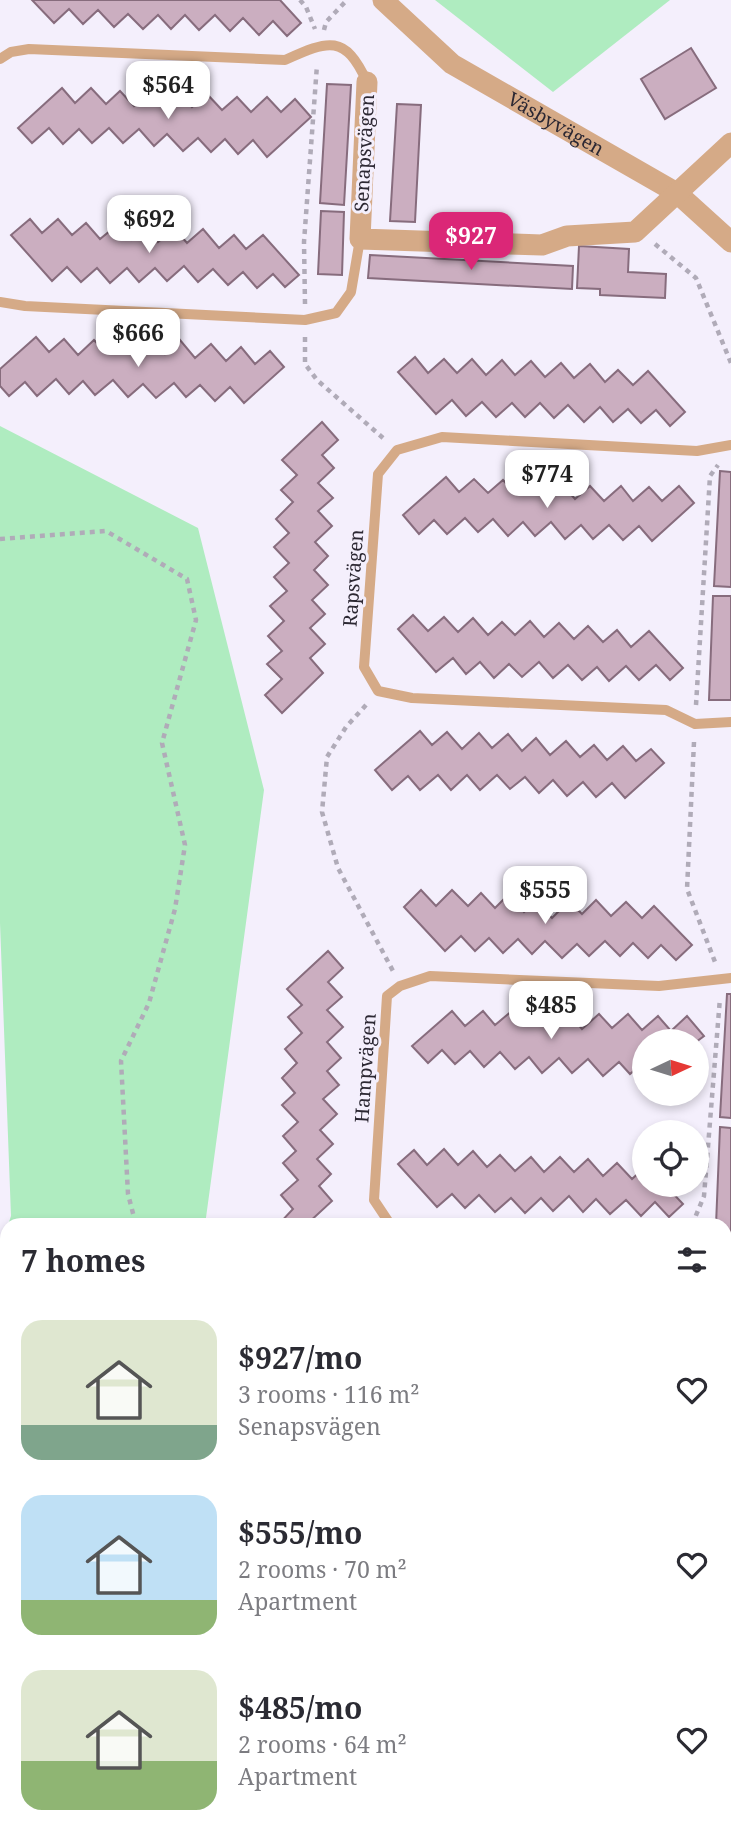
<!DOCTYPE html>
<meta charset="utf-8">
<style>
body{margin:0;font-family:"Noto Serif",serif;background:#f2f2f3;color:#2b2b33;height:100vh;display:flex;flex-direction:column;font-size:26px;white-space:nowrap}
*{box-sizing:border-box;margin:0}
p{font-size:23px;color:#7c7c81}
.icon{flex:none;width:38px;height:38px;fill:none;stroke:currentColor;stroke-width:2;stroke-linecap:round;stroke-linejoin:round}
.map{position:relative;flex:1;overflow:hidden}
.panel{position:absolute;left:0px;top:1218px;width:732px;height:625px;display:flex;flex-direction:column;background:#fff;border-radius:21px 21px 0 0;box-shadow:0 4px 10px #0003}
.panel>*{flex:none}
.needle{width:46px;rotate:86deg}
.buttons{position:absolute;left:632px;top:1029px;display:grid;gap:14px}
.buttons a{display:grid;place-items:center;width:77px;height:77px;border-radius:50%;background:#fff;box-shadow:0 4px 10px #0003;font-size:35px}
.price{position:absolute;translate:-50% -60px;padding:0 16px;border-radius:14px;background:#fff;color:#222;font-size:23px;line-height:46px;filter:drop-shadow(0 2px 4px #0008)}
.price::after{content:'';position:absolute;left:50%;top:42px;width:21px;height:16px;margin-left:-10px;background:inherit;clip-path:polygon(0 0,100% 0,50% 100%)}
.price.selected{background:#db2777;color:#fff}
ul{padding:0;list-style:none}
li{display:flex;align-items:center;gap:21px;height:175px;padding:0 21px}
li span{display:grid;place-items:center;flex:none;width:196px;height:140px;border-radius:21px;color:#555}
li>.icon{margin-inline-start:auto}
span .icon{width:84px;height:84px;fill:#fffc;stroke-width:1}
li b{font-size:30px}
h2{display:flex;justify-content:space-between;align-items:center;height:84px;padding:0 21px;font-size:30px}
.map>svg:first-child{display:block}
.green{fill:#afecc0}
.building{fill:#cbaec0;stroke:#876c7d;stroke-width:2}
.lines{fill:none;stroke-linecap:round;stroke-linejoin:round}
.path{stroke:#b0abb8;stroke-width:4.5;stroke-dasharray:5 5;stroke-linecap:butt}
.service{stroke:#d5aa87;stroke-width:10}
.minor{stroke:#d5aa87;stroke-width:21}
.labels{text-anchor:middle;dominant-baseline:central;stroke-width:6;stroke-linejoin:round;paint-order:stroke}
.street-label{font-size:19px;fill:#2c2833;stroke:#f4effc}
</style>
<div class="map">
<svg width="731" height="1842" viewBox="0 0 731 1842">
<rect width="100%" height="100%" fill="#f4effc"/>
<g class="green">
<path d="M 435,0 L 670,0 L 553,92 Z"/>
<path d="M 0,426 L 198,528 L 264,790 L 205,1225 L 8,1225 L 11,1216 L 0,923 Z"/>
<path d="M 7,1230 L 7,1836 L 227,1836 L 227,1842 L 0,1842 L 0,1252 Z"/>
</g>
<g class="building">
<path d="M 32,0 L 280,0 L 301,23 L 287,36 L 273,21 L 259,35 L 243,18 L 230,31 L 215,15 L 199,30 L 185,15 L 171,29 L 158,15 L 143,29 L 128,14 L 114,27 L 98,10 L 83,24 L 69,9 L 54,23 Z"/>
<path d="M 691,48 L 716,88 L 665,119 L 641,79 Z"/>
<path d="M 327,84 L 351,85 L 344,205 L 320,203 Z"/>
<path d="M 62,88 L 75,103 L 91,88 L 106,104 L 120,91 L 134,106 L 151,91 L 164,105 L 179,92 L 192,107 L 207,94 L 222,110 L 237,97 L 251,112 L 267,97 L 281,112 L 295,99 L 311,117 L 267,157 L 253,140 L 238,154 L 225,139 L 211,152 L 198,138 L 183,151 L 167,134 L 154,146 L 139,129 L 123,143 L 109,128 L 92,143 L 79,129 L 63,144 L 49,128 L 32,143 L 18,128 Z"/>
<path d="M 397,104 L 421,105 L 415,222 L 390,221 Z"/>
<path d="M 321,211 L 344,212 L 342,275 L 318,274 Z"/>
<path d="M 30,219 L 42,233 L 58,219 L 72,235 L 86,223 L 100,239 L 117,225 L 132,240 L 146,228 L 158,242 L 174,228 L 187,243 L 203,229 L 219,248 L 234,235 L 246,249 L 263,235 L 299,275 L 285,287 L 273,274 L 257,288 L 243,272 L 228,285 L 213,269 L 198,282 L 184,266 L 167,281 L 155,268 L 139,282 L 127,268 L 110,283 L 97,268 L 81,282 L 67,267 L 52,281 L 11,235 Z"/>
<path d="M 579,246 L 629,249 L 628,272 L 666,274 L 665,298 L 600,295 L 600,289 L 577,288 Z"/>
<path d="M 370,255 L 573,266 L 572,289 L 368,278 Z"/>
<path d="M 36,337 L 49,352 L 64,339 L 78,355 L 94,340 L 106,353 L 124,337 L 137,351 L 151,338 L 165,354 L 180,340 L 195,358 L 211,344 L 226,361 L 241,347 L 255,364 L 270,351 L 284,367 L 244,403 L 230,387 L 215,401 L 200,385 L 186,397 L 174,383 L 156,398 L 143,384 L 128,397 L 113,380 L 95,395 L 83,381 L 69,394 L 56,379 L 37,396 L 25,382 L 9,396 L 0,386 L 0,369 Z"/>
<path d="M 415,357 L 428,373 L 444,359 L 457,373 L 472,359 L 486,375 L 502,360 L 515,375 L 531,361 L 545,377 L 561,363 L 574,378 L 590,364 L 605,382 L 618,370 L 633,385 L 648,371 L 685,412 L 670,426 L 656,410 L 641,423 L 628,409 L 613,422 L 600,407 L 584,422 L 568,405 L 554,418 L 540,403 L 525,417 L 512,403 L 496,417 L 482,402 L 466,416 L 452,400 L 436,414 L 398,372 Z"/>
<path d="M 322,422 L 338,440 L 322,455 L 334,468 L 318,483 L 333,498 L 318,511 L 332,526 L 315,542 L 328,556 L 314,570 L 328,585 L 312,600 L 325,614 L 310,628 L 325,644 L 310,658 L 323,673 L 282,713 L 265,695 L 282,679 L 267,664 L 282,651 L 268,636 L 284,621 L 270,606 L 287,591 L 274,577 L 289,563 L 274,547 L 289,533 L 276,519 L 293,502 L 281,490 L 297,475 L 282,460 Z"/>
<path d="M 720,471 L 731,472 L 731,587 L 714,586 Z"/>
<path d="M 446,477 L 459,492 L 474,479 L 488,493 L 503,480 L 517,495 L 533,482 L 547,498 L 562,484 L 575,499 L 590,486 L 604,501 L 621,486 L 633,501 L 649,487 L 662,501 L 679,486 L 694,503 L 652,541 L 639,526 L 623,540 L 609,525 L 593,539 L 581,525 L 565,539 L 551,522 L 535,536 L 523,522 L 508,536 L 493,519 L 478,532 L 465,518 L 447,534 L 434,520 L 419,534 L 403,515 Z"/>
<path d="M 713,596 L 731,596 L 731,700 L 709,700 Z"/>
<path d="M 413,615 L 428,631 L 444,617 L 458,632 L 473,618 L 488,635 L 502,622 L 515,635 L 530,621 L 544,637 L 559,623 L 574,639 L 588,626 L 603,642 L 617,630 L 631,647 L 649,631 L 683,668 L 670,680 L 656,665 L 639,680 L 626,666 L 609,681 L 597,667 L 582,680 L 568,665 L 553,678 L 539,662 L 522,677 L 509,664 L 494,678 L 480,662 L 466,674 L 453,658 L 436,672 L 398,629 Z"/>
<path d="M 420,731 L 432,745 L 447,732 L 462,749 L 479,733 L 492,748 L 508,734 L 522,751 L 536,738 L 550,755 L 566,741 L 580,757 L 594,745 L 607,760 L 623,746 L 636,761 L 651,749 L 664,763 L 625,798 L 612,783 L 596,797 L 583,782 L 567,796 L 553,780 L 539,793 L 525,777 L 510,789 L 497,775 L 480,790 L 467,775 L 451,790 L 438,775 L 420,790 L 408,776 L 392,790 L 375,770 Z"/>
<path d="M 421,890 L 436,906 L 452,890 L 468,906 L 481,893 L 495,908 L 508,895 L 524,912 L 536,901 L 552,918 L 569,901 L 582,914 L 596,900 L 611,916 L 626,902 L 642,918 L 654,906 L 692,945 L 676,960 L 661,945 L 648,958 L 633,943 L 620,956 L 605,941 L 589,956 L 577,944 L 562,958 L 545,941 L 532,954 L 518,939 L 503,953 L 489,938 L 475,951 L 461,936 L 445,951 L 404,907 Z"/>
<path d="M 328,951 L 343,968 L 328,982 L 342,997 L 327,1010 L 343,1027 L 327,1042 L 341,1058 L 327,1071 L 339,1085 L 323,1099 L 337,1114 L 320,1130 L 333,1144 L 317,1159 L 331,1174 L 319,1186 L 332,1201 L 306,1225 L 278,1225 L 293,1209 L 281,1195 L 298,1180 L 283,1163 L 296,1151 L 283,1136 L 298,1122 L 282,1105 L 295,1093 L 282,1078 L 297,1063 L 285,1049 L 302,1033 L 288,1017 L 302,1005 L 287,989 Z"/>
<path d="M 727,994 L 731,994 L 731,1118 L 720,1117 Z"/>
<path d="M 513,1010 L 527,1025 L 541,1013 L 553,1027 L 569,1014 L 582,1029 L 599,1014 L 612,1028 L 628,1014 L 642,1030 L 658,1016 L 671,1031 L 687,1016 L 704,1036 L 696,1042 L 644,1041 L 644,1062 L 630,1074 L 619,1062 L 603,1076 L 588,1059 L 572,1073 L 559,1058 L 542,1073 L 529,1057 L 515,1069 L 500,1052 L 484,1067 L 470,1051 L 455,1064 L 442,1050 L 428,1063 L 412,1046 L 452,1011 L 465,1026 L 483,1011 L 495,1025 Z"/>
<path d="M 720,1127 L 731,1128 L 731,1251 L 724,1251 L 724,1225 L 716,1225 Z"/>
<path d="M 444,1149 L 458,1165 L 473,1151 L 487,1167 L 500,1155 L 515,1171 L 531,1157 L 544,1172 L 560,1157 L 574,1172 L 588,1159 L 603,1176 L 617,1163 L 632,1179 L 644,1168 L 644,1185 L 665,1185 L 683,1204 L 669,1217 L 655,1202 L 641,1216 L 626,1200 L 610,1214 L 596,1199 L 583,1212 L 569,1196 L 553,1211 L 541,1198 L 525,1213 L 511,1198 L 495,1212 L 479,1195 L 465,1208 L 452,1194 L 437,1207 L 398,1164 L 414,1150 L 427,1165 Z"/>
<rect x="724" y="1476" width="7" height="47"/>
<path d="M 724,1806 L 729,1806 L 728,1830 L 724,1830 Z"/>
<path d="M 301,1836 L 349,1836 L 349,1842 L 300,1842 Z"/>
<path d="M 425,1836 L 472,1836 L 472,1842 L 424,1842 Z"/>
</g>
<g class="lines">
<g class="path">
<path d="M 300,0 L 306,7 L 315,29"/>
<path d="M 324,30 L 326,22 L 347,0"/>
<path d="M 655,244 L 696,278 L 731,363"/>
<path d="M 305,304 L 304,242 L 317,65"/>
<path d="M 305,337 L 305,364 L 317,380 L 383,438"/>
<path d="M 0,539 L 106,531 L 187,579 L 196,620 L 162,743 L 185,845 L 175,909 L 149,1003 L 121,1061 L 128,1194 L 136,1225"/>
<path d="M 366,705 L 346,727 L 327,757 L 322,812 L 338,868 L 393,971"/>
<path d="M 696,705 L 710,476 L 718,465"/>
<path d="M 694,742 L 687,889 L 715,962"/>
<path d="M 692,1225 L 704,1196 L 720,998"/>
<path d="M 0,1333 L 7,1334"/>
<path d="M 0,1345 L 7,1358"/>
<path d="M 724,1348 L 731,1345"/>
<path d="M 0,1569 L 7,1562"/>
<path d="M 0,1708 L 7,1704"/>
<path d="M 0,1750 L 7,1750"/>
<path d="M 0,1805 L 7,1794"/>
<path d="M 198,1836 L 203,1842"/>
</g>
<g class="service">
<path d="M 0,59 L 11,52 L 29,49 L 285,60 C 329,40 345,34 367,82"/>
<path d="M 0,302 L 25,306 L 305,320 L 336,313 L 351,292 L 360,239"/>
<path d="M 731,445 L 697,451 L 442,437 L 397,450 L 378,474 L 364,667 L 378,691 L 412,698 L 666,710 L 695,724 L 731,722"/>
<path d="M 401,1225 L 390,1224 L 374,1200 L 387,996 L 400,986 L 430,976 L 659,986 L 731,978"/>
<path d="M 724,1269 L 731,1270"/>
<path d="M 724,1548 L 731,1548"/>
<path d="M 374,1842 L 375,1836"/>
</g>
<g class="minor">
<path id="s1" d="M 383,0 L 452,64 L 677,193 L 731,242"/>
<path d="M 367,82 L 360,239 L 542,245 L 567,236 L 635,232 L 731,143"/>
<path d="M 551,1836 L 679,1842"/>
</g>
</g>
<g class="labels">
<g class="street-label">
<text stroke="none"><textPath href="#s1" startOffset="214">Väsbyvägen</textPath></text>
<text transform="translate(364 153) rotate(-87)">Senapsvägen</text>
<text transform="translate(353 578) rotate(-86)">Rapsvägen</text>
<text transform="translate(365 1068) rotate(-86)">Hampvägen</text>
</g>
</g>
</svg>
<div class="buttons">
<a><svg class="needle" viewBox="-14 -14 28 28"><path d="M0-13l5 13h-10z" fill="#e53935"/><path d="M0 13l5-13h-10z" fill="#7c7c81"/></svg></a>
<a><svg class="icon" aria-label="locate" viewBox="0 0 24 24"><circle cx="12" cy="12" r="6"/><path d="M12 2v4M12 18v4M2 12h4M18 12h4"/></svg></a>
</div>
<b class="price" style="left:168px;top:121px">$564</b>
<b class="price" style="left:149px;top:255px">$692</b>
<b class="price selected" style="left:471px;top:272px">$927</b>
<b class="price" style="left:138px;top:369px">$666</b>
<b class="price" style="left:547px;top:510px">$774</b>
<b class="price" style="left:545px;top:926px">$555</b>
<b class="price" style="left:551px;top:1041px">$485</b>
<section class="panel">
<h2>7 homes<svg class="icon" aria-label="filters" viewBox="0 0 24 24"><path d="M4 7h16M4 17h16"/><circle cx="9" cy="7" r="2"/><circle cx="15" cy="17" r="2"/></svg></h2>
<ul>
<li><span style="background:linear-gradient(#dfe7d0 75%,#7fa58c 0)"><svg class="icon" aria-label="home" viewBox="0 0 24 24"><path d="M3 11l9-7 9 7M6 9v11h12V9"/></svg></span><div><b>$927/mo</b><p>3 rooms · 116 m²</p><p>Senapsvägen</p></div><svg class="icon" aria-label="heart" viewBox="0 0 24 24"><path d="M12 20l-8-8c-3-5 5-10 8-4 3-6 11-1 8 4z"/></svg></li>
<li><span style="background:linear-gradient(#bfe0f5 75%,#8fb573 0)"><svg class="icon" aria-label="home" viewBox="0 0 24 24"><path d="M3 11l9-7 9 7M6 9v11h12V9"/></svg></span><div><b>$555/mo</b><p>2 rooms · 70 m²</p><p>Apartment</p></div><svg class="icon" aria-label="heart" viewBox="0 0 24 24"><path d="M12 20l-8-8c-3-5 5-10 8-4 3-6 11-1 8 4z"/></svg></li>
<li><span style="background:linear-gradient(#dfe7d0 65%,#8fb573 0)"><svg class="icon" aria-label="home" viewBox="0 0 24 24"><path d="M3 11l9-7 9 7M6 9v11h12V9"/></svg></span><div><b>$485/mo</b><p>2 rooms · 64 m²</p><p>Apartment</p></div><svg class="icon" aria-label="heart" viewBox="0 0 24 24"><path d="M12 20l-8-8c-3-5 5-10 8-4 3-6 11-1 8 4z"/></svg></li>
</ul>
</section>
</div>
